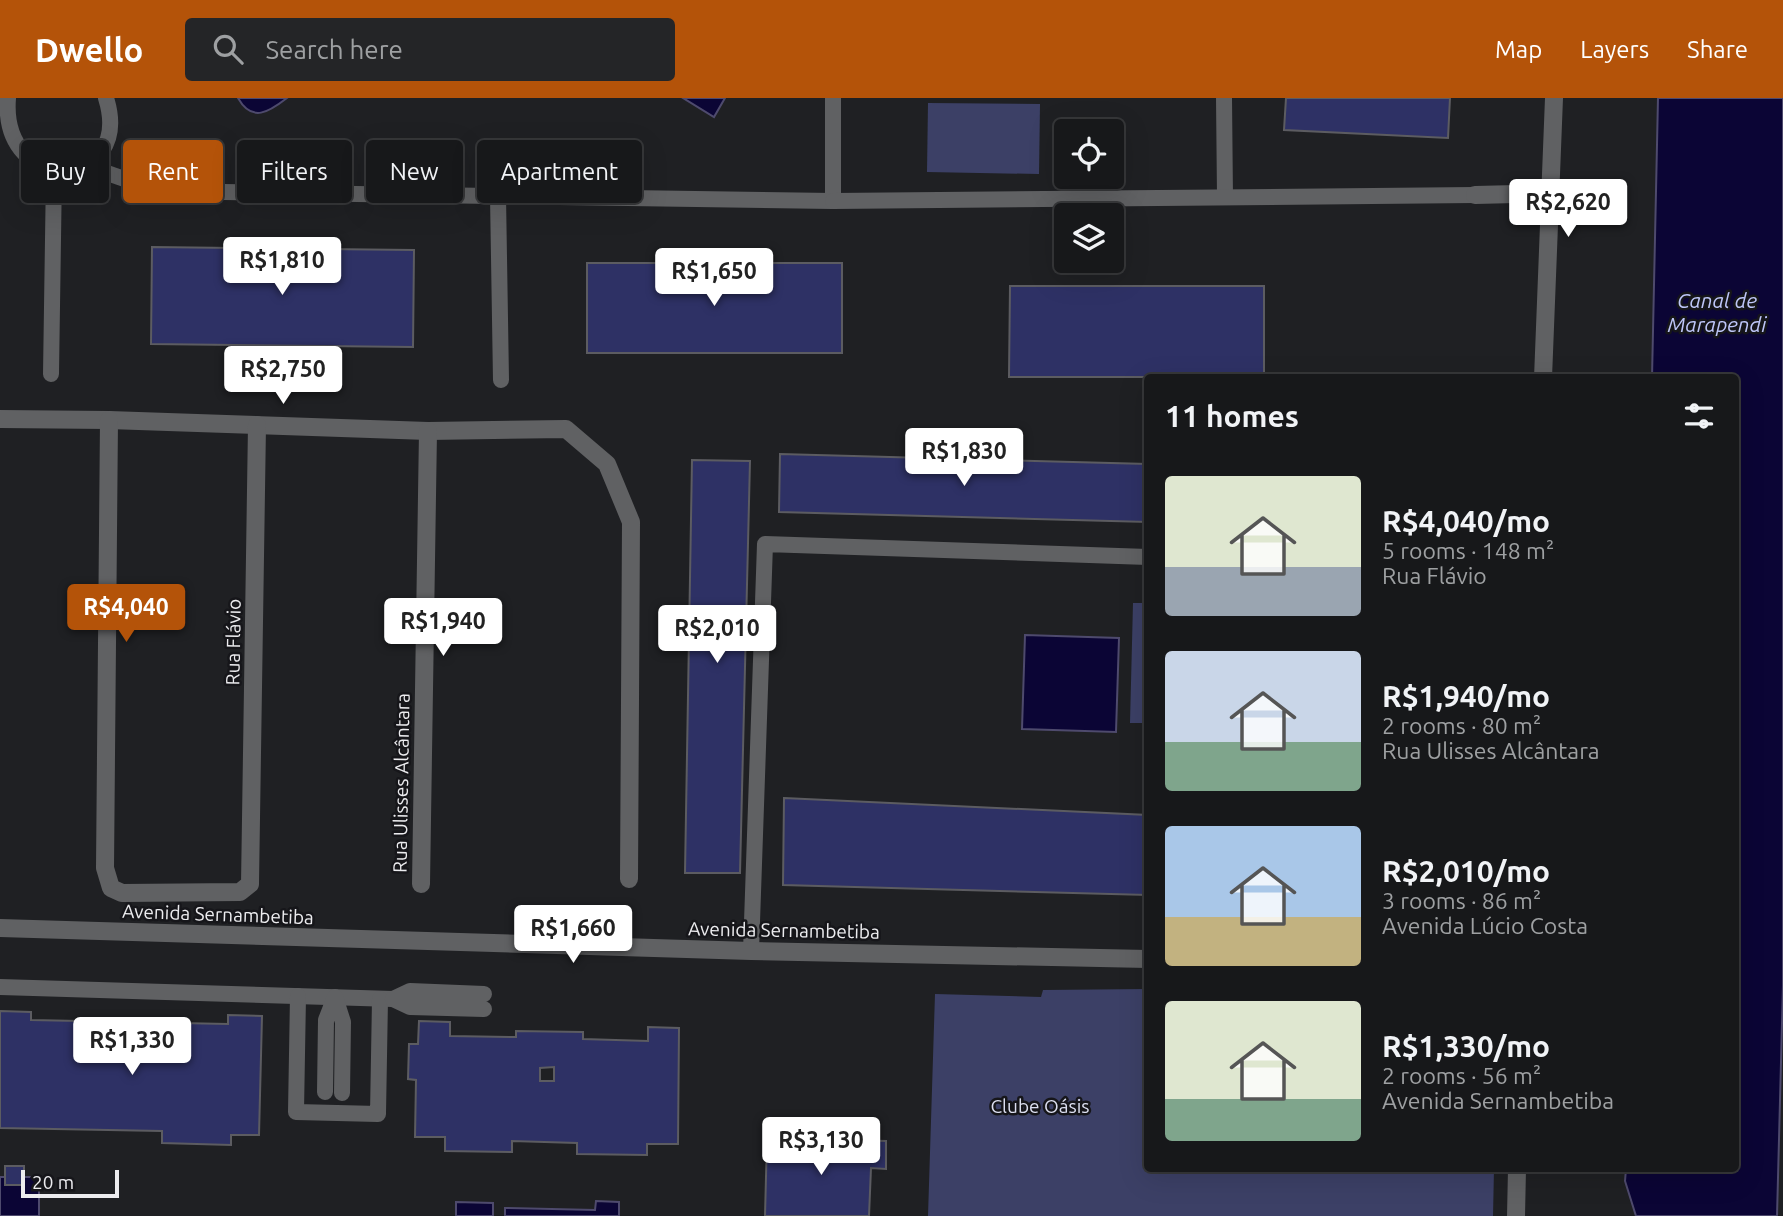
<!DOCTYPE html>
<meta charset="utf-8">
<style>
body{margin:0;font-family:Ubuntu,sans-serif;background:#242527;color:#f1f3f6;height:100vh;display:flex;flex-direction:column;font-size:26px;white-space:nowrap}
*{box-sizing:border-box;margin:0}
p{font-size:23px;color:#9ea0a2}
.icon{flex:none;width:38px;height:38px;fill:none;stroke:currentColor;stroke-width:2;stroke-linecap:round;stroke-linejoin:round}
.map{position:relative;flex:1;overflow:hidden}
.drawer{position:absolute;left:1144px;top:276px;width:595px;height:798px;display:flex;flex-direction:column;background:#17181a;border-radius:7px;box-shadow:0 7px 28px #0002,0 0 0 2px #363739}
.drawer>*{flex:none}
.guide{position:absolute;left:21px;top:42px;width:665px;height:63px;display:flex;gap:14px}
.buttons{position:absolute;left:1054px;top:21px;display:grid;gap:14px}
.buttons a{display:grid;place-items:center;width:70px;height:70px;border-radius:7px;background:#17181a;box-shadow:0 7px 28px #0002,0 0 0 2px #363739;font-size:35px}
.scale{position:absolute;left:21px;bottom:18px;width:98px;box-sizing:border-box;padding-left:7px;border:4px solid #ececef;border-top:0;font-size:19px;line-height:24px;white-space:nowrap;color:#ececef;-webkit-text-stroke:5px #16161a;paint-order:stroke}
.price{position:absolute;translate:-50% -60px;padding:0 16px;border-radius:7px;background:#fff;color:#222;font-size:23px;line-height:46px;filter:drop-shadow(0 2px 4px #0008)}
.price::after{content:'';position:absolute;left:50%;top:42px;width:21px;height:16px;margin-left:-10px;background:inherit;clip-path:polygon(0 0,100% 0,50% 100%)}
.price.selected{background:#b45309;color:#fff}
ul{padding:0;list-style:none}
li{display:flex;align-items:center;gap:21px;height:175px;padding:0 21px}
li span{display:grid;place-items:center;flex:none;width:196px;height:140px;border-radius:7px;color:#555}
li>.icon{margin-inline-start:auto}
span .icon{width:84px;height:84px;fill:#fffc;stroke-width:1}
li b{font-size:30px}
h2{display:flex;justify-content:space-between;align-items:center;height:84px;padding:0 21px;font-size:30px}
.tag{padding:0 24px;border-radius:7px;background:#17181a;box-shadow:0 7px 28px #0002,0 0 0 2px #363739;font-size:24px;line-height:63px}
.tag.selected{background:#b45309;color:#fff}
header{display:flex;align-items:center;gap:42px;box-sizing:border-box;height:98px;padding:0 35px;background:#b45309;color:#fff}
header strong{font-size:33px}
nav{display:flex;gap:38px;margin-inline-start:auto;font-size:24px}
.search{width:490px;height:63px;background:#242527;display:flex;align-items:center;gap:18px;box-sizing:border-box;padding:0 24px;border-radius:7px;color:#9ea0a2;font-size:26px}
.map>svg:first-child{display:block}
.green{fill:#3c4066}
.water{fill:#0b0535;stroke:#4e4a6d;stroke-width:2}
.building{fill:#2e3165;stroke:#5c5c61;stroke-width:2;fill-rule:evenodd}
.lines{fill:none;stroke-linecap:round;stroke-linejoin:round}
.service{stroke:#606163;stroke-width:16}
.minor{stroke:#606163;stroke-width:18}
.labels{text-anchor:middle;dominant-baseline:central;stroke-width:5;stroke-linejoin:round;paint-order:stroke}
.street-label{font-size:19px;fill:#ececef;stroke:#16161a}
.park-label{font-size:19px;fill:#dcdff0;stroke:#16161a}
.water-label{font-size:21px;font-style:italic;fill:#bec6f8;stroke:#16161a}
</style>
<header>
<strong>Dwello</strong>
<div class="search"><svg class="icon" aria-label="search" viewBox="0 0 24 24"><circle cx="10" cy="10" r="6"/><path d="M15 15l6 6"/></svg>Search here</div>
<nav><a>Map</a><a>Layers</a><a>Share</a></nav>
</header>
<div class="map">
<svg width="1783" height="1118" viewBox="0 0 1783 1118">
<rect width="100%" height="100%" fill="#1f2023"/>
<g class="green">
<path d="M 928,5 L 1040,6 L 1039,76 L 927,74 Z"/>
<path d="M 1133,505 L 1148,505 L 1148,625 L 1130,625 Z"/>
<path d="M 1148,891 L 1148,1071 L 1494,1071 L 1493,1118 L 928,1118 L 935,896 L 1041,899 L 1043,892 Z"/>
</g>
<g class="water">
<path d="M 238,0 L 287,0 C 269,14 252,25 238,0 Z"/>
<path d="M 683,0 L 725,0 L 714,19 Z"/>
<path d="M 1658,0 L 1783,0 L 1783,887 L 1777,1118 L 1636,1118 L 1625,1083 L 1626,1071 L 1736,1071 L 1736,280 L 1652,280 Z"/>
<path d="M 1025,537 L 1119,540 L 1116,634 L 1022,631 Z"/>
<rect x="0" y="1079" width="39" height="39"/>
<path d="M 596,1103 L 619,1104 L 619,1118 L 505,1118 L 505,1110 L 595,1112 Z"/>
<path d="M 456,1104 L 493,1105 L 493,1118 L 456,1118 Z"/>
</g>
<g class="building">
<path d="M 1286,0 L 1450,0 L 1448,40 L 1284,32 Z"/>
<path d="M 152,149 L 414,152 L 413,249 L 151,246 Z"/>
<rect x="587" y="165" width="255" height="90"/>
<path d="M 1010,188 L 1264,188 L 1264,279 L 1009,279 Z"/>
<path d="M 780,356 L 1148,366 L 1148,424 L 779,414 Z"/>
<path d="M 692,362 L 750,363 L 740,775 L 685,775 Z"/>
<path d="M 784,700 L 1148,717 L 1148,797 L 783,787 Z"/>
<path d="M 0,913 L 31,914 L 31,922 L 228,926 L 228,917 L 262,918 L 259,1037 L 231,1037 L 231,1047 L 162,1045 L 162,1033 L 0,1030 Z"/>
<path d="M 419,923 L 450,924 L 450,938 L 516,939 L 516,933 L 583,934 L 583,941 L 648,943 L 648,929 L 679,930 L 678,1046 L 647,1046 L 647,1057 L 577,1056 L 577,1045 L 512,1043 L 512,1054 L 445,1053 L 445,1039 L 415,1039 L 416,982 L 408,981 L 409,946 L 418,946 ZM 554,969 L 554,983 L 540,983 L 540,970 Z"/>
<path d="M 767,1040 L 886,1043 L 886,1071 L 871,1070 L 869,1118 L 765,1118 Z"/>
<rect x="5" y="1068" width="19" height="19"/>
</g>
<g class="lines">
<g class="service">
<path d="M 8,0 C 0,99 135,93 106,0"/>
<path d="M 1224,0 L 1225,99"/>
<path d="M 84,67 L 159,93 L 833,103 L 833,0"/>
<path d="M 498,98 L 501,282"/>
<path d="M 833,103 L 1475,97"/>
<path d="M 51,276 L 54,74"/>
<path d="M 751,853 L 765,446 L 1148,459"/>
<path d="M 0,889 L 393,901"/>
<path d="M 298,898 L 296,1014 L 378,1016 L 380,901"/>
<path d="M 484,911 L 410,909 L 393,901 L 410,893 L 484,896"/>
<path d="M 325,994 L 326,922 L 335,899 L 343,924 L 342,995"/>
</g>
<g class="minor">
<path d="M 1475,97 L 1551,95"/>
<path d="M 1543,280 L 1554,0"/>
<path d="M 0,321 L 109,322 L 428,333 L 566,331 L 607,366 L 631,424 L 629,781"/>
<path d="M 109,322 L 105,770 L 111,790 L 122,795 L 240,794 L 250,786 L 257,327"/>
<path d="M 421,786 L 428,333"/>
<path d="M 0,830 L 751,853 L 1148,861"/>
<path d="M 1516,1118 L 1517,1071"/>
</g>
</g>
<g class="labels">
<g class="street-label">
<text transform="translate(233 544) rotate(-89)">Rua Flávio</text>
<text transform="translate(401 685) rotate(-89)">Rua Ulisses Alcântara</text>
<text transform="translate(218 816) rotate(2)">Avenida Sernambetiba</text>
<text transform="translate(784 832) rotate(1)">Avenida Sernambetiba</text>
</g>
<g class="park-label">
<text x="1040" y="1008">Clube Oásis</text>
</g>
<g class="water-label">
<text x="1717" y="202">Canal de<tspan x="1717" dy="24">Marapendi</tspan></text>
</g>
</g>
</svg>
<div class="buttons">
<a><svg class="icon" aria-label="locate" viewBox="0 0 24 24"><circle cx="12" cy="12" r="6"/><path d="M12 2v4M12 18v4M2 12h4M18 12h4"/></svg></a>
<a><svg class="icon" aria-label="layers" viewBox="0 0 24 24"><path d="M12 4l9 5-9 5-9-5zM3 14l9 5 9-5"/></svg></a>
</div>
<div class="scale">20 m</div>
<b class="price" style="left:1568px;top:141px">R$2,620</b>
<b class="price" style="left:282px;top:199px">R$1,810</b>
<b class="price" style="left:714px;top:210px">R$1,650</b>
<b class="price" style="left:283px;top:308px">R$2,750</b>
<b class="price" style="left:964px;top:390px">R$1,830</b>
<b class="price selected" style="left:126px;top:546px">R$4,040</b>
<b class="price" style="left:443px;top:560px">R$1,940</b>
<b class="price" style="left:717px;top:567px">R$2,010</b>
<b class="price" style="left:573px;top:867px">R$1,660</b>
<b class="price" style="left:132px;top:979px">R$1,330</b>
<b class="price" style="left:821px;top:1079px">R$3,130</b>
<div class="guide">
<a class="tag">Buy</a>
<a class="tag selected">Rent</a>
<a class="tag">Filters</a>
<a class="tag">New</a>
<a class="tag">Apartment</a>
</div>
<section class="drawer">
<h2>11 homes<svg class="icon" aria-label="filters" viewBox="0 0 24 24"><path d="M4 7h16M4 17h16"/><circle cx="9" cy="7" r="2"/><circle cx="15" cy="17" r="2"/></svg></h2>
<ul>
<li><span style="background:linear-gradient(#dfe7d0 65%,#9aa5b1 0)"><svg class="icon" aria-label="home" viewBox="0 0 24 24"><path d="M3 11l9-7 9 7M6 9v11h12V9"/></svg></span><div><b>R$4,040/mo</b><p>5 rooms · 148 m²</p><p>Rua Flávio</p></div></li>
<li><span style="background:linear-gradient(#c9d6e8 65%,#7fa58c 0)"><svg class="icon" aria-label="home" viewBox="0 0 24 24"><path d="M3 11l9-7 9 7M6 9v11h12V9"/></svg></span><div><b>R$1,940/mo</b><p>2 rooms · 80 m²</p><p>Rua Ulisses Alcântara</p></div></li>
<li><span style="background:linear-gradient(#a9c7e8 65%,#c2b280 0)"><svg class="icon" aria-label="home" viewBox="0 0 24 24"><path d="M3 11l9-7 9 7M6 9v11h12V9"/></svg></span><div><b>R$2,010/mo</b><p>3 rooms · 86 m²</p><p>Avenida Lúcio Costa</p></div></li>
<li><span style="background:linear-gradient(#dfe7d0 70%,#7fa58c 0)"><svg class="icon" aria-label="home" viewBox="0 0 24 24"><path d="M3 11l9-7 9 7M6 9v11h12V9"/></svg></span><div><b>R$1,330/mo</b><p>2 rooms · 56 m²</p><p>Avenida Sernambetiba</p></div></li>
</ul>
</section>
</div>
